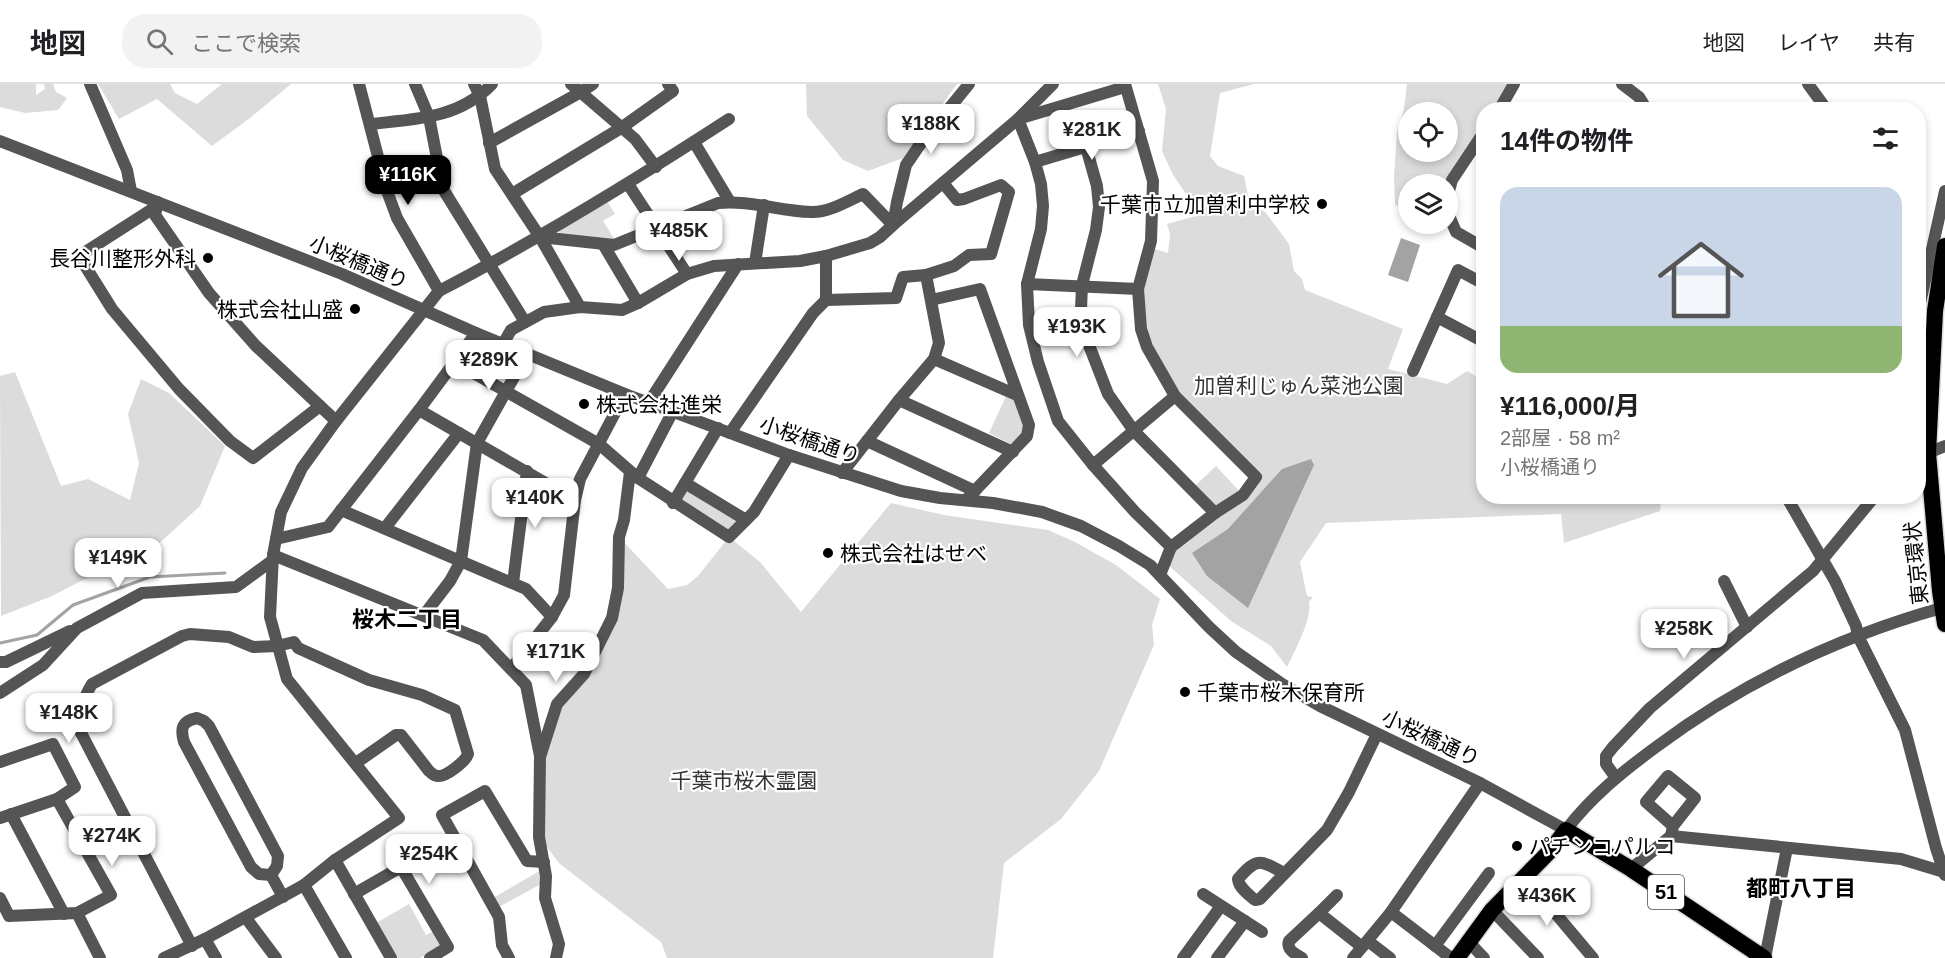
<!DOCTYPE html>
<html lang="ja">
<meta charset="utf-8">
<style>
body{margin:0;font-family:Arial,"Noto Sans JP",sans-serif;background:#f2f2f2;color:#202124;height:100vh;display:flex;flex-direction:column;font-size:22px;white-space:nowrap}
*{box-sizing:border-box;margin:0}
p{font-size:20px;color:#757577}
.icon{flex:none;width:33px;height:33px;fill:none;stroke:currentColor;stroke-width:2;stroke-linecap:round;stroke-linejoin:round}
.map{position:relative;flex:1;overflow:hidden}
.panel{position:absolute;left:1476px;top:18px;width:450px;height:402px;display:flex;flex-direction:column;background:#fff;border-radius:24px;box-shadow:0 3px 9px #0003}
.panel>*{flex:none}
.buttons{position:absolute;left:1398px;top:18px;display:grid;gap:12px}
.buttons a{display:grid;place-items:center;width:60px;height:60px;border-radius:50%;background:#fff;box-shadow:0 3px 9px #0003;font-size:30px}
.price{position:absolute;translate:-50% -51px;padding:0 14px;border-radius:12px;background:#fff;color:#222;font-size:20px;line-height:39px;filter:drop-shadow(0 2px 3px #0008)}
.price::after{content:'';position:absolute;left:50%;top:36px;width:18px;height:14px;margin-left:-9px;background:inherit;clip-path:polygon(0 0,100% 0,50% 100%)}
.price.on{background:#000;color:#fff}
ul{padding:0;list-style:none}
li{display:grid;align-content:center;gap:12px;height:318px;padding:0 24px}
li span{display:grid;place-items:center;height:186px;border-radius:18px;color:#555}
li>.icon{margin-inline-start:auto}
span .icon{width:108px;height:108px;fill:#fffc;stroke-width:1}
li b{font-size:26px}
h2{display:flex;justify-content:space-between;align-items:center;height:72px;padding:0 24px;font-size:26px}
header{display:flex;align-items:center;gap:36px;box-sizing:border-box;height:84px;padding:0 30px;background:#fff;border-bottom:2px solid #e0e0e0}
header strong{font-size:28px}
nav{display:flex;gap:33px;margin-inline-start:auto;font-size:21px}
.search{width:420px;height:54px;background:#f2f2f2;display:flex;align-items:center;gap:15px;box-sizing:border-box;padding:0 21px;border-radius:24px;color:#757577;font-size:22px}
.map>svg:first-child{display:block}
.green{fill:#dcdcdc;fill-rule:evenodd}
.water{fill:#a3a3a3}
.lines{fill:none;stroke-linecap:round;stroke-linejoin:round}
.stream{stroke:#a3a3a3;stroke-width:3}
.trunk-casing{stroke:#dbdbdb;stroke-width:19}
.minor{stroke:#555;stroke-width:12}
.tertiary{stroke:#555;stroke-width:12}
.trunk{stroke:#000;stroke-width:16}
.poi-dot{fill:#000;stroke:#fff;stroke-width:2}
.labels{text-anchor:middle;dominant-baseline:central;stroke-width:4.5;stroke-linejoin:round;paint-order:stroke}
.shield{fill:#fff;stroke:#4c4c4c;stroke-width:1.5}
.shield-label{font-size:20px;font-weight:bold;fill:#000}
.poi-label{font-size:21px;fill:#000;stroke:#fff;text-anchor:start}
.street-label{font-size:21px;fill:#000;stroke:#fff}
.park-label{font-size:21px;fill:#333;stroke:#fff}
.neighbourhood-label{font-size:22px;font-weight:bold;fill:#000;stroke:#fff}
</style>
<header>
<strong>地図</strong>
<div class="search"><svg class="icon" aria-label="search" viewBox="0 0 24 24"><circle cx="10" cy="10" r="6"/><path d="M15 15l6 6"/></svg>ここで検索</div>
<nav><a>地図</a><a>レイヤ</a><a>共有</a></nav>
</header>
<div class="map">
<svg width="1945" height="874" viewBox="0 0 1945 874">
<rect width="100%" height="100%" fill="#fff"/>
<g class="green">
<path d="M 0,0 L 36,0 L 36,11 L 45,5 L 44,0 L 53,0 L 56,8 L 67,14 L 58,26 L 25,29 L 0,23 Z"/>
<path d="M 98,0 L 170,0 L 175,9 L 197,20 L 222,0 L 291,0 L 250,34 L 212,62 L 157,15 L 119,35 Z"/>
<path d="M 806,0 L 957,0 L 903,74 L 868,87 L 843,76 L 807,32 Z"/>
<path d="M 1158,0 L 1254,0 L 1220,9 L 1210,72 L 1218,82 L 1244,92 L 1249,116 L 1266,129 L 1289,160 L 1294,187 L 1302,195 L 1305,206 L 1403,245 L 1388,285 L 1447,300 L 1467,287 L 1483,296 L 1484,412 L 1658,413 L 1661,415 L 1660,427 L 1564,459 L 1561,430 L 1326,439 L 1300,478 L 1307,512 L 1313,513 L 1309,518 C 1312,536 1295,566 1287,583 L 1271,562 L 1231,537 L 1167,480 L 1173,465 L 1261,391 L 1182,311 L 1159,277 L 1148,248 L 1140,206 L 1151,164 L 1168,169 L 1170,150 L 1167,140 L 1200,131 L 1172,89 L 1162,67 L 1166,25 Z"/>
<path d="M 1407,0 L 1508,0 L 1492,25 L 1484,26 L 1483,39 L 1445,100 L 1408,100 L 1408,131 L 1395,120 L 1394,92 L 1397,48 L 1404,25 ZM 1408,28 L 1448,28 L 1448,68 L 1408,68 Z"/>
<path d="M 607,117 L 615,130 L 603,137 L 615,156 L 560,152 L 559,146 Z"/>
<path d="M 15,288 L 61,402 L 88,395 L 130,416 L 139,379 L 128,330 L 141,295 L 169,309 L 225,362 L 200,422 L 142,475 L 110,482 L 52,512 L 1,532 L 0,292 Z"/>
<path d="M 1007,310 L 1016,315 L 1026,342 L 1022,351 L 1011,360 L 989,349 Z"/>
<path d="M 1216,382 L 1240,408 L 1224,419 L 1215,421 L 1195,402 Z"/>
<path d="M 688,407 L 735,434 L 737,438 L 730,447 L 680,420 L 684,409 Z"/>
<path d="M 891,419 L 944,431 L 1048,446 L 1073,457 L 1116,481 L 1160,515 L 1152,541 L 1154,561 L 1099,687 L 1061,735 L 1004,779 L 993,874 L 667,874 L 661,858 L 560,780 L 539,753 L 540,673 L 557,620 L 584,590 L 612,534 L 619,453 L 668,505 L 687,501 L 698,492 L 729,453 L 760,478 L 801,528 Z"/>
<path d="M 543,785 L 543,799 L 499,823 L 493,814 Z"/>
<path d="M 409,820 L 426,851 L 434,847 L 442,862 L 420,874 L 396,874 L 376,839 Z"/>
</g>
<g class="water">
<path d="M 1401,154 L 1420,161 L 1408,198 L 1388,191 Z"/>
<path d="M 1311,375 L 1314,381 L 1248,524 L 1207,492 L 1192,469 L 1228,445 L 1282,385 Z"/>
</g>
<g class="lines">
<path class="stream" d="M 0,559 L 37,551 L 73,521 L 150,493 L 225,489"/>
<defs>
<g id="trunk">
<path d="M 1945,162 L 1935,227 L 1928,369 L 1940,507 L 1945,540"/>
<path d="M 1457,874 L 1492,826 L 1551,766 L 1566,746 L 1631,785 L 1764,874"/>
</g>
</defs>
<use href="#trunk" class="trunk-casing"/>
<g class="minor">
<path d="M 90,0 L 127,86 L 131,107"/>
<path d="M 415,0 L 429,33 L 443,105 L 525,238"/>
<path d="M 474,0 L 480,12 L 495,85 L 540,153 L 580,223"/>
<path d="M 571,0 L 635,55 L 656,83"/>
<path d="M 1125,0 L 1153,97 L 1151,157 L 1138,205 L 1141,245 L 1147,263 L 1175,312 L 1256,393 L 1243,411 L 1215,429 L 1171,463 L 1160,491"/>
<path d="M 1622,0 L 1639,13 L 1647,26"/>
<path d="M 1808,0 L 1827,26"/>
<path d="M 1125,3 L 1018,35 L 1035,78 L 1041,100 L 1043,122 L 1041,145 L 1027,200 L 1029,241 L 1038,278 L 1058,337 L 1093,381 L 1135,428 L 1171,463"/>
<path d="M 371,40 C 416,35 458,35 492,0"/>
<path d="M 694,58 L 730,118"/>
<path d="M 489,59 L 581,8 L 593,0"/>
<path d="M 1086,63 L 1097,102 L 1099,123 L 1096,146 L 1082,201 L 1081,226 L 1087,256 L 1108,310 L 1134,347 L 1215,429"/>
<path d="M 1035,78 L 1139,47"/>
<path d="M 628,100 L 687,190"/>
<path d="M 512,110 L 621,44 L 673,7 L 668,0"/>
<path d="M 158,118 L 155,131 L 209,209 L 256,262 L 336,337"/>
<path d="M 157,122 L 79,172 L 112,225 L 179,305 L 230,357 L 253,374 L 320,322"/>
<path d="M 540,153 L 614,161 L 718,119 C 750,116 779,127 811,128 C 828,129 848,117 863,110 L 893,141"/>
<path d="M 603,160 L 638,219"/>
<path d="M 755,179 L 764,121"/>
<path d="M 1027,200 L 1138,205"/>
<path d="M 439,207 C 539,155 635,96 729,35"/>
<path d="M 826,216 L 826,172"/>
<path d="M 931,216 L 980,205 L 1029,341 L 1027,352 L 966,416"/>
<path d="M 1918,228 L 1945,107"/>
<path d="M 1437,233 L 1484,258"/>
<path d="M 503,260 L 511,246 L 544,228 L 580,223 L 622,226 L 638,219 L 687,190 L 714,182 L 800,177 L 826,172 L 870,159 L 880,153 L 893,141 L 897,118 L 906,81 L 921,59 L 969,0"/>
<path d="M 934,275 L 1017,311"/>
<path d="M 454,278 L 599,360 L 638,394 L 729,453 L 754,428 L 789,371"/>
<path d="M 1413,287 L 1458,186 L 1484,200"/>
<path d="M 899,316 L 1013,368"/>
<path d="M 649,318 L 738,180"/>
<path d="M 419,326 L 575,416"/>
<path d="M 730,349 L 813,229 L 826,216 L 896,214 L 903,193 L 926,191 L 954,182 L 969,171 L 991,170 L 1009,108 L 1001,101 L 964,115 L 957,116 L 943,99"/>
<path d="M 867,357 L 975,407"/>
<path d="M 1928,369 L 1945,362"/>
<path d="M 1093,381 L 1175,312"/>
<path d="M 842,389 L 899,316 L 934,275 L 939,259 L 926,191"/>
<path d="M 638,394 L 673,327"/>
<path d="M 685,399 L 746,436"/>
<path d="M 673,419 L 718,344"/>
<path d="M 341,426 L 526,505 L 552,533"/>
<path d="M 385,444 L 459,349"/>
<path d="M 276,455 L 328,443 L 419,326 L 476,249"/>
<path d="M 273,471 L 483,556 L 526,601 L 540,672"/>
<path d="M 1724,497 L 1747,543"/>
<path d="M 513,499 L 527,387"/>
<path d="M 424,531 L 450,497 L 461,477 L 477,359 L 527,270"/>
<path d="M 1858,552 L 1905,646 L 1936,764 L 1945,791"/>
<path d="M 0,578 L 6,578 L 70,547"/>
<path d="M 511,585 L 552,533 L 564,511 L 575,416 L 580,395 L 625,310"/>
<path d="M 0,609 L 43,581 L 77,544 L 142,509 L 236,503 L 273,476"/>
<path d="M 197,634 L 204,637 L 209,642 L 278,772 L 277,782 L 271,791 L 259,790 L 251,783 L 184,658 C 180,644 182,637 197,634 Z"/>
<path d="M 0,678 L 53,660 L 75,703 L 57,715 L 0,734"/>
<path d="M 11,730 L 64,830"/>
<path d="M 1671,752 L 1673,742 L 1695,714 L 1668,692 L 1646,718 L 1673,742"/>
<path d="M 335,776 L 391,874"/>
<path d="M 1631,785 L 1671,752 L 1901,775 L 1944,788"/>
<path d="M 1284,789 C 1260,776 1257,773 1238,795 C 1239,804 1248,810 1255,816 L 1260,815 L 1327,746 L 1349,708 L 1377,650"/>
<path d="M 271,791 L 283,813"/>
<path d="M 1524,792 L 1593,874"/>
<path d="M 304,801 L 346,874"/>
<path d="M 354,810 L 401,783 L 448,863 L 430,874"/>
<path d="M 1203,810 L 1262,848"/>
<path d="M 0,814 L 9,832 L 77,829 L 111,811 L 57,715"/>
<path d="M 1492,826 L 1538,874"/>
<path d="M 1391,828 L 1451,874"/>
<path d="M 77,829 L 100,874"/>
<path d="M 1319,829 L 1337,811"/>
<path d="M 246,834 L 276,874"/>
<path d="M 205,855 L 216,874"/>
<path d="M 1368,857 L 1390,874"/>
<path d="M 1469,858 L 1484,874"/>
<path d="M 192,862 L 79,645 C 79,631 84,612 92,600 L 182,552 L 190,550 L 229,553 L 253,563 L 277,562 L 294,558 L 298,564 L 369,596 L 422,611 L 455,626 L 468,670 C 466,677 446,693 438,692 C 434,692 433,690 429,687 L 401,651 L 396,651 L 356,679"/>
<path d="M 1435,862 L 1489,789"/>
<path d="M 509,874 L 502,861 L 499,833 L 442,731 L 485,707 L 527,777 L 544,778"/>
<path d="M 556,874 L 559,860 L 545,814 L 546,792 L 539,753 L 540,673 L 557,620 L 584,590 L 612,534 L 618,504 L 619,453 L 624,436 L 630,388"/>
<path d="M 1183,874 L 1221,822"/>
<path d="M 1217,874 L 1245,837"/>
<path d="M 1302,874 C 1296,870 1286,866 1289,857 L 1319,829 L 1362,863"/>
<path d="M 1353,874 L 1391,828 L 1480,699"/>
<path d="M 1765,874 L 1787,764"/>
</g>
<g class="tertiary">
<path d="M 1499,26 L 1514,0"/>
<path d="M 0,57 L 342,190 L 476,249 L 625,310 L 789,371 L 901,407 L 940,414 L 993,419 L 1042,428 L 1081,442 L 1119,462 L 1150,481 L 1209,543 L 1236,568 L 1282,600 L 1320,622 L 1480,699 L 1566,746 C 1591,713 1622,688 1656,663 C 1743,598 1840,552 1945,523"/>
<path d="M 1448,110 L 1452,96 L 1484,48"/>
<path d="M 1448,129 L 1456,148 L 1484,164"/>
<path d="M 893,141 L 1018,35 L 1053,0"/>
<path d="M 1786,412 L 1835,497 L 1856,542 L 1858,552"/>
<path d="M 1616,694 L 1606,680 L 1606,672 L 1613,663 L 1650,624 L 1813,487 L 1875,412"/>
<path d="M 164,874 L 205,855 L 304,801 L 335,776 L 399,734 L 287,595 L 270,533 L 273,471 L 281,428 L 302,384 L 336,337 L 439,207 L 397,134 L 387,107 L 359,0"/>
</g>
<use href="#trunk" class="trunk"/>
</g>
<g class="poi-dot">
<circle cx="1322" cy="120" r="6"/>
<circle cx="208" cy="174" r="6"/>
<circle cx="355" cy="225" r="6"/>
<circle cx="584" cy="320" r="6"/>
<circle cx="828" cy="469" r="6"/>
<circle cx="1185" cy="608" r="6"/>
<circle cx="1517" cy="762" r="6"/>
</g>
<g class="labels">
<rect class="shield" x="1648" y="791" width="36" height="34" rx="4.5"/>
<g class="shield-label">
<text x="1666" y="808">51</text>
</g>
<g class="poi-label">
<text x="1310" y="120" text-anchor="end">千葉市立加曽利中学校</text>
<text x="196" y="174" text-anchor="end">長谷川整形外科</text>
<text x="343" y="225" text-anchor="end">株式会社山盛</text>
<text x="596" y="320">株式会社進栄</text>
<text x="840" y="469">株式会社はせべ</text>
<text x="1197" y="608">千葉市桜木保育所</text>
<text x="1529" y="762">パチンコパルコ</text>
</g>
<g class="street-label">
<text transform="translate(359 178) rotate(23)">小桜橋通り</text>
<text transform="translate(810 356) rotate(19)">小桜橋通り</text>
<text transform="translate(1916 479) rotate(-96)">東京環状</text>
<text transform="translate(1431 654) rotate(25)">小桜橋通り</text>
</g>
<g class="park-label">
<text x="1299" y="301">加曽利じゅん菜池公園</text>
<text x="744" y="696">千葉市桜木霊園</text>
</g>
<g class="neighbourhood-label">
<text x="407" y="535">桜木二丁目</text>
<text x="1801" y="804">都町八丁目</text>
</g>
</g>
</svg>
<div class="buttons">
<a><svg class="icon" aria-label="locate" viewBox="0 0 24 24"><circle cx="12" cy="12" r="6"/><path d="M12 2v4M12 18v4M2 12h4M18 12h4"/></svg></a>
<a><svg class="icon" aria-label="layers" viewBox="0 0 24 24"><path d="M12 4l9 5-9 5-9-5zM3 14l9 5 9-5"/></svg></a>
</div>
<b class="price" style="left:931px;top:71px">¥188K</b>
<b class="price" style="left:1092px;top:77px">¥281K</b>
<b class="price on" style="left:408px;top:122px">¥116K</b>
<b class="price" style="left:679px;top:178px">¥485K</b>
<b class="price" style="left:1077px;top:274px">¥193K</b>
<b class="price" style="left:489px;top:307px">¥289K</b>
<b class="price" style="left:535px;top:445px">¥140K</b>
<b class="price" style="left:118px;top:505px">¥149K</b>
<b class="price" style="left:1684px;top:576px">¥258K</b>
<b class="price" style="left:556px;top:599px">¥171K</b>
<b class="price" style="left:69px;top:660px">¥148K</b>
<b class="price" style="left:112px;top:783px">¥274K</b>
<b class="price" style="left:429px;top:801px">¥254K</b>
<b class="price" style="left:1547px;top:843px">¥436K</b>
<section class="panel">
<h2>14件の物件<svg class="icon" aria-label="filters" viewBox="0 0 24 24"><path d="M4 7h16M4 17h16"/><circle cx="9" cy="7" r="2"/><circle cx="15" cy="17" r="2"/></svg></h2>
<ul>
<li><span style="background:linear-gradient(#c9d6e8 75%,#8fb573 0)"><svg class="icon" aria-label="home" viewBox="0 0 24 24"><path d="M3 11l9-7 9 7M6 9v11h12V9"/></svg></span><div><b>¥116,000/月</b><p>2部屋 · 58 m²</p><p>小桜橋通り</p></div></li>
</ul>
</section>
</div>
